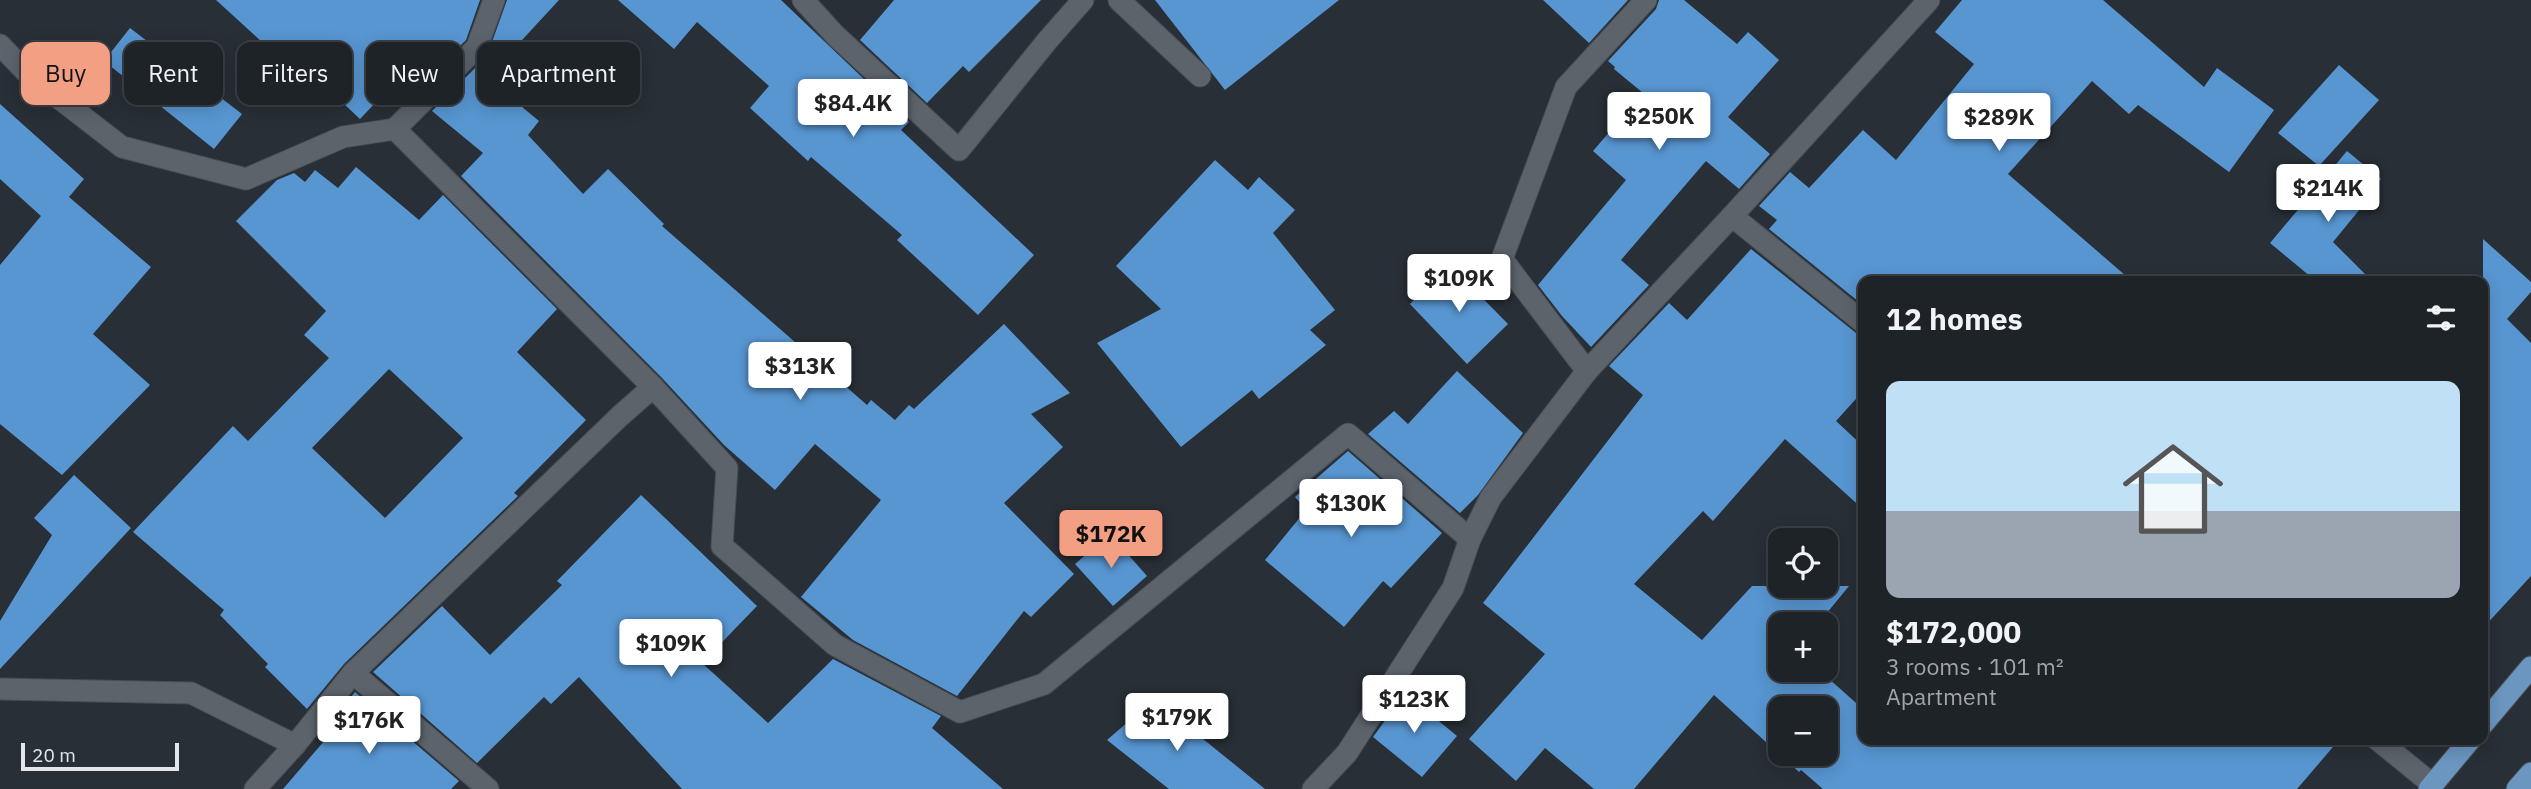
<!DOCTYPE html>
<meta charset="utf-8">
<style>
body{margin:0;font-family:"IBM Plex Sans",sans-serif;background:#2b2f34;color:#f1f3f6;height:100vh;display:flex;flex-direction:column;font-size:26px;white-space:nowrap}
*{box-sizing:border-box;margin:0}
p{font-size:23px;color:#a1a4a8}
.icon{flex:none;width:38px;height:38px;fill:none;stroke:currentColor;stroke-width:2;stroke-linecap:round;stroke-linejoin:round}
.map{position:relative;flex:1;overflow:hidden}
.sheet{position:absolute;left:1858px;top:276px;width:630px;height:469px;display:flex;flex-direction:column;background:#1e2328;border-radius:14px;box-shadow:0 4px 18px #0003,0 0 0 2px #3c4045}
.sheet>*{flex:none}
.guide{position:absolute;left:21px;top:42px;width:665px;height:63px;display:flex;gap:14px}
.buttons{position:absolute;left:1768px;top:528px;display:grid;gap:14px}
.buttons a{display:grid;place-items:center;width:70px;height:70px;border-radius:14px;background:#1e2328;box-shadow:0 4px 18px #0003,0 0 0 2px #3c4045;font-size:35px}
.scale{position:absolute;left:21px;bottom:18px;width:158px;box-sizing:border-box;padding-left:7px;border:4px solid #e3e7eb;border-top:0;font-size:19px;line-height:24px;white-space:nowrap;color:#e3e7eb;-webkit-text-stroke:5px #282f36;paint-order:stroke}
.price{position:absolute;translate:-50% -60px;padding:0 16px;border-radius:7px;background:#fff;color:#222;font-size:23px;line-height:46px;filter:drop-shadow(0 2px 4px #0008)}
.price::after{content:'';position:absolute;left:50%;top:42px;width:21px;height:16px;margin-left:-10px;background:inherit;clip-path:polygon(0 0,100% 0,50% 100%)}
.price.active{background:#f39f84;color:#111}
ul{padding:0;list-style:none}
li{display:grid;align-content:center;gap:14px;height:371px;padding:0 28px}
li span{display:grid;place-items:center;height:217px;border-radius:14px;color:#555}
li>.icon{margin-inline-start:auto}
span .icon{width:126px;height:126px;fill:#fffc;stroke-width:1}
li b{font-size:30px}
h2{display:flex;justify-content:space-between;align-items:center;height:84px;padding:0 28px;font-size:30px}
.chip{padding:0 24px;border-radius:14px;background:#1e2328;box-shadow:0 4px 18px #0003,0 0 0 2px #3c4045;font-size:24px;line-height:63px}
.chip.active{background:#f39f84;color:#111}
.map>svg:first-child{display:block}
.building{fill:#5896d2;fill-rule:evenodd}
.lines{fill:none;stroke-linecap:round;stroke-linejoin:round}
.minor-casing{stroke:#484d53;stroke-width:23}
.major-casing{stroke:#484d53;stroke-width:23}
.minor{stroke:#5c636b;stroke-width:21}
.major{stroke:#6b96c0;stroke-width:21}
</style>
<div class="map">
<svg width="2531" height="789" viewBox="0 0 2531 789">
<rect width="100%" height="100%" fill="#282f36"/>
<g class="building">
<path d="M 216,0 L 480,0 L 466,40 L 412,94 L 396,81 L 360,119 L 291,54 L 284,62 Z"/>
<path d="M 507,0 L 559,0 L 487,78 L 539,121 L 528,135 L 583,194 L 608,169 L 664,224 L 662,226 L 867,405 L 871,400 L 895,420 L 909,405 L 914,409 L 1004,324 L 1070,393 L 1031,414 L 1063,447 L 1004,503 L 1074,574 L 1031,617 L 1024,611 L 957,696 L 853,640 L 801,597 L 881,500 L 815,444 L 775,490 L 724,445 L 662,378 L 461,176 L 483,153 L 432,111 L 487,56 Z"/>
<path d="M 618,0 L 781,0 L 909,122 L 901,130 L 1034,255 L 978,315 L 897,240 L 902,235 L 811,157 L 808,161 L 750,108 L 769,86 L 697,22 L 674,49 Z"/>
<path d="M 894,0 L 1041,0 L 969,72 L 963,66 L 927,103 L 860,40 Z"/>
<path d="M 1155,0 L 1339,0 L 1225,90 Z"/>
<path d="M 1543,0 L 1628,0 L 1589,43 Z"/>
<path d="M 1659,0 L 1684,0 L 1737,44 L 1748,32 L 1779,60 L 1728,117 L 1770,154 L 1739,189 L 1706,161 L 1621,260 L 1649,285 L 1591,347 L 1562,316 L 1538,285 L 1626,180 L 1593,151 L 1643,93 L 1614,69 L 1615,67 L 1608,61 L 1656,9 Z"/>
<path d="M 1962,0 L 2103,0 L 2204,87 L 2217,68 L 2274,110 L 2229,172 L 2138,105 L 2129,114 L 2092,81 L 2008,174 L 2133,282 L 1864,282 L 1864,306 L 1769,229 L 1777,220 L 1759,206 L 1790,172 L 1809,188 L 1863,130 L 1896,160 L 1974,64 L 1935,32 Z"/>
<path d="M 130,28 L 242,114 L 214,149 L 104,61 Z"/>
<path d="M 2339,65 L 2379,100 L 2319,166 L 2278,133 Z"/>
<path d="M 0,104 L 84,179 L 69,197 L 151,267 L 93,334 L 150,385 L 62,475 L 0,424 L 0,265 L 41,216 L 0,179 Z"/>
<path d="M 2347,151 L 2381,179 L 2357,207 L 2360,209 L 2333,242 L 2373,282 L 2317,282 L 2270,243 Z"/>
<path d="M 1215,160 L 1248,190 L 1259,177 L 1295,210 L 1273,233 L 1335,310 L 1310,330 L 1326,345 L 1259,399 L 1252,390 L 1181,447 L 1097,343 L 1161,309 L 1116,266 Z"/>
<path d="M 356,167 L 419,220 L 443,195 L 557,309 L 517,352 L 586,420 L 514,493 L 518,496 L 344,664 L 307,709 L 265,667 L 268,664 L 220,615 L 224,610 L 133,532 L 233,426 L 248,441 L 329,358 L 304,335 L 326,311 L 236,221 L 277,180 L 294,173 L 305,182 L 315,170 L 338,188 ZM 389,369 L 463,438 L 385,518 L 312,448 Z"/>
<path d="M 2483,239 L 2531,282 L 2531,292 L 2507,319 L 2531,343 L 2531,576 L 2483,628 Z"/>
<path d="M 1751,249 L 1856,333 L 1864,336 L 1864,390 L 1836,421 L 1864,447 L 1864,510 L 1785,439 L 1713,521 L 1703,511 L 1634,584 L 1702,640 L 1752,586 L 1849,586 L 1817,625 L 1780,625 L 1780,670 L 1819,670 L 1864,710 L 1864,740 L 2339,740 L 2297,789 L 1823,789 L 1801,770 L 1799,772 L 1714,695 L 1634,789 L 1594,789 L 1545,748 L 1516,781 L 1469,739 L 1545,654 L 1483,603 L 1643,395 L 1609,366 L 1669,303 L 1687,320 ZM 1780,709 L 1825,709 L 1825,754 L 1780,754 Z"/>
<path d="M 1450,265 L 1508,324 L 1467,364 L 1410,304 Z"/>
<path d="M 1457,371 L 1523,433 L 1478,495 L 1460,513 L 1368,434 L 1394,411 L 1408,424 Z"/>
<path d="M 1348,451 L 1442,533 L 1391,588 L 1383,581 L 1344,627 L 1265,560 L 1306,510 L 1295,497 Z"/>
<path d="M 74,475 L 131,528 L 0,669 L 0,621 L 52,535 L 34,518 Z"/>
<path d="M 641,495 L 757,606 L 702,663 L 768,723 L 833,659 L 941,716 L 932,728 L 1003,789 L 682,789 L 579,677 L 551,704 L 544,697 L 477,763 L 373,672 L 442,606 L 490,655 L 562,585 L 557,581 Z"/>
<path d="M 1110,534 L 1147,576 L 1113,606 L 1075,564 Z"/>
<path d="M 355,692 L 459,781 L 451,789 L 283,789 L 331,733 L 326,728 Z"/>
<path d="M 1405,693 L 1457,736 L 1422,777 L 1373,737 Z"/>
<path d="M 1158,696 L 1182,722 L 1265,789 L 1169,789 L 1107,740 Z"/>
</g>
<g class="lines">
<defs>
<g id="minor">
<path d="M 803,0 L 835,35 L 959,150 L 1047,41 L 1083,0"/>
<path d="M 1119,0 L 1200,76"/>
<path d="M 0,45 L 29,75 L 122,147 L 246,179 L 343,137 L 395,129 L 653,387 L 620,416 L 353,673 L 295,745 L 255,789"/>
<path d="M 395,129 L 477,47 L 494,0"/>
<path d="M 1732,216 L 1864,323"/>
<path d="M 1587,371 L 1502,259 L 1566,87 L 1646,0"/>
<path d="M 653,387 L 727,468 L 722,546 L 835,645 L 960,712 L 1044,684 L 1348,434 L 1470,539"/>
<path d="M 353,673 L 488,789"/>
<path d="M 0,689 L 191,693 L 295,745"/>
<path d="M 2378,740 L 2433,785"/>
<path d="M 1313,789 L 1347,753 L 1453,588 L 1470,539 L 1491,497 L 1587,371 L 1732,216 L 1929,0"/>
</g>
<g id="major">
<path d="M 2483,724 L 2531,667"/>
<path d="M 2429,789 L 2470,740"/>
<path d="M 2517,789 L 2531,773"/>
</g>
</defs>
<use href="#minor" class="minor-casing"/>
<use href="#major" class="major-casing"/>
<use href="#minor" class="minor"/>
<use href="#major" class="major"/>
</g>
</svg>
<div class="buttons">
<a><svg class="icon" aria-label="locate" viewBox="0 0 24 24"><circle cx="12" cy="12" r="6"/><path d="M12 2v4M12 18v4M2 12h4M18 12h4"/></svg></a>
<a>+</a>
<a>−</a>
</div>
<div class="scale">20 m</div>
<b class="price" style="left:853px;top:139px">$84.4K</b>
<b class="price" style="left:1659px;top:152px">$250K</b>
<b class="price" style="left:1999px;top:153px">$289K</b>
<b class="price" style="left:2328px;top:224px">$214K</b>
<b class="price" style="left:1459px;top:314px">$109K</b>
<b class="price" style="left:800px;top:402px">$313K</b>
<b class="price" style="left:1351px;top:539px">$130K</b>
<b class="price active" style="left:1111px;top:570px">$172K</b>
<b class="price" style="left:671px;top:679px">$109K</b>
<b class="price" style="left:1414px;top:735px">$123K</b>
<b class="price" style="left:1177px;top:753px">$179K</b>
<b class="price" style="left:369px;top:756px">$176K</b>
<div class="guide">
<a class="chip active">Buy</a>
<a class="chip">Rent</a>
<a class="chip">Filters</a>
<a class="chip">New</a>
<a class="chip">Apartment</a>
</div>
<section class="sheet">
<h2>12 homes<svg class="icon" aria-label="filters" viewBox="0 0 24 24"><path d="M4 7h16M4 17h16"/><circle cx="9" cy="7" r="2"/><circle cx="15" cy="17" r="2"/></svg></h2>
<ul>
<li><span style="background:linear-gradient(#bfe0f5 60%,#9aa5b1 0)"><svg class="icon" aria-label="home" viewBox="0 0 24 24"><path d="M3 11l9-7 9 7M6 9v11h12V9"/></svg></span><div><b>$172,000</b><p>3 rooms · 101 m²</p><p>Apartment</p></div></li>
</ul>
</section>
</div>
